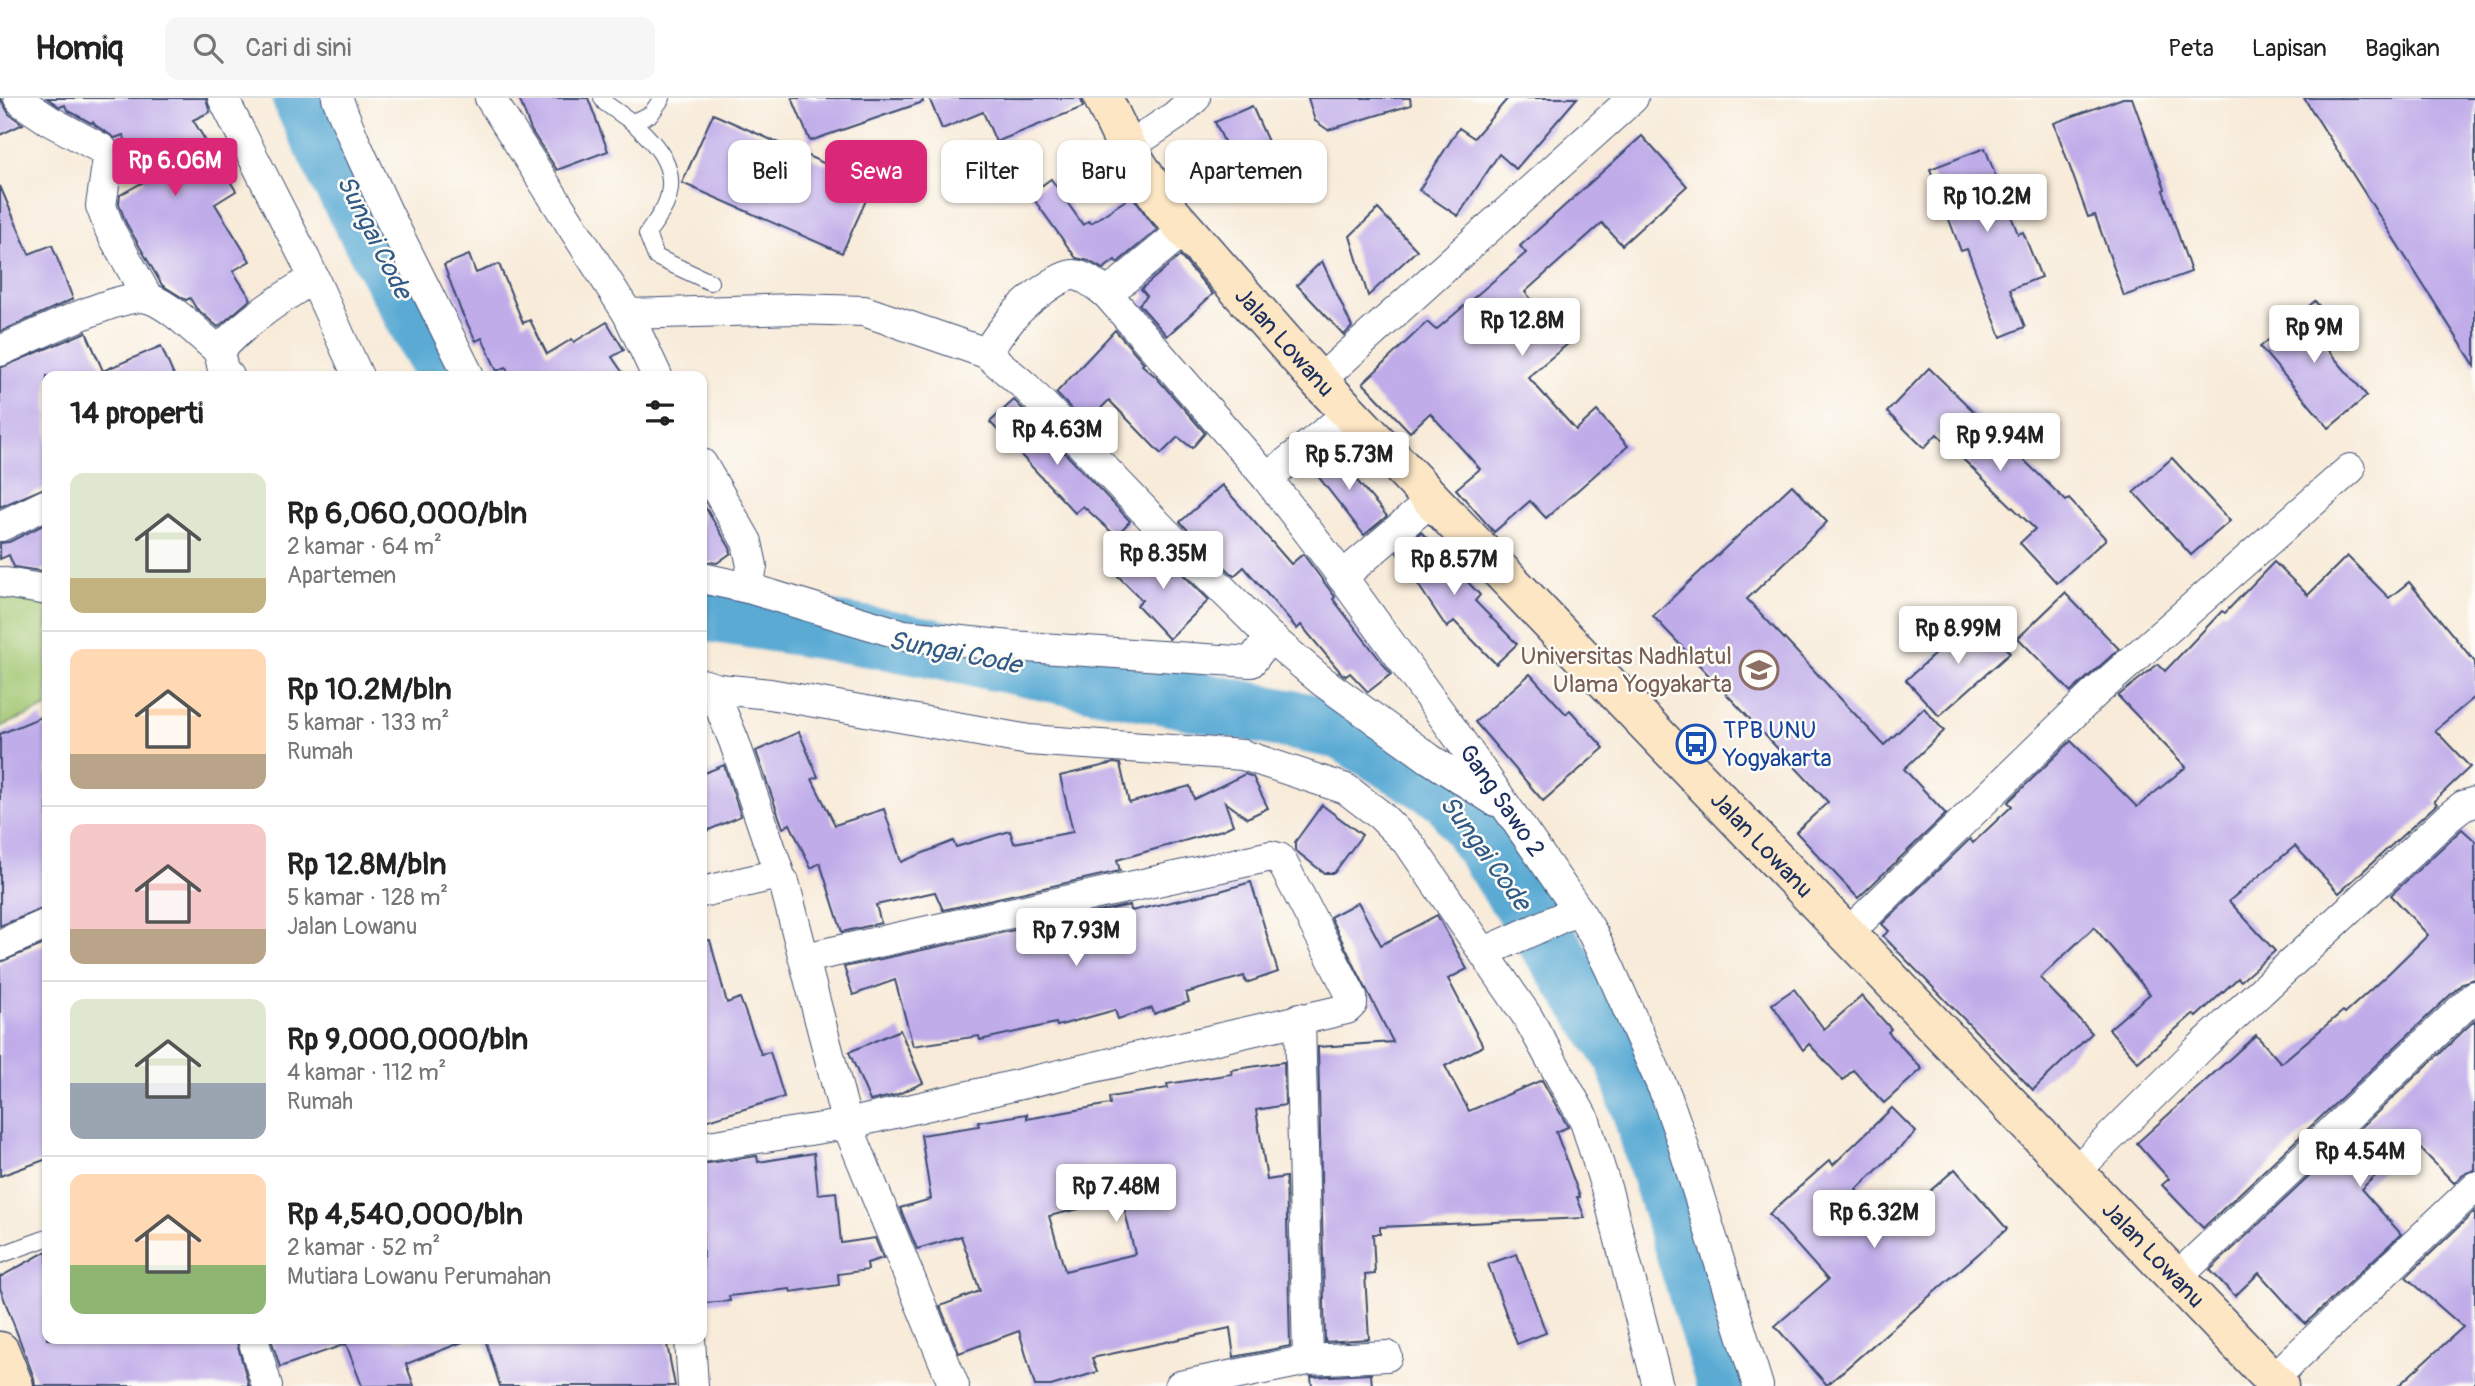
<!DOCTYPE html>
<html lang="id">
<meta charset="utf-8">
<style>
body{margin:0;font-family:Pangolin,sans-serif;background:#f6f6f6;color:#222;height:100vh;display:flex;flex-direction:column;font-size:26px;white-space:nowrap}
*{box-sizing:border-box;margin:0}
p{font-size:23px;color:#767676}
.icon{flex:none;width:38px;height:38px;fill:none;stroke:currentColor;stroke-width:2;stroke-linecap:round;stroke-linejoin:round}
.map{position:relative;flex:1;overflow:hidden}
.details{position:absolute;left:42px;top:273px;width:665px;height:973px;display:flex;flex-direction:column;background:#fff;border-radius:14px;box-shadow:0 2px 5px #0004}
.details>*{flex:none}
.hud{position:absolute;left:728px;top:42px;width:665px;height:63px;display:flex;gap:14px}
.price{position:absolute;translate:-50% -60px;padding:0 16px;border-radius:7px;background:#fff;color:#222;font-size:23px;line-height:46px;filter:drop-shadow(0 2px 4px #0008)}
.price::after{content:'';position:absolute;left:50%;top:42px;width:21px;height:16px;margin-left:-10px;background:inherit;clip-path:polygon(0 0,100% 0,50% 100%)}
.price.current{background:#db2777;color:#fff}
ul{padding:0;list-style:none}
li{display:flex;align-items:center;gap:21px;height:175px;padding:0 28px}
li+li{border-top:2px solid #e0e0e0}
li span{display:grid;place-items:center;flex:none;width:196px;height:140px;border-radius:14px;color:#555}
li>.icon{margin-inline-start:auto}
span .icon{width:84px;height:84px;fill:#fffc;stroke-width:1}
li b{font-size:30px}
h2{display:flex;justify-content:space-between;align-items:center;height:84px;padding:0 28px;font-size:30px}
.chip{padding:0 24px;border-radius:14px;background:#fff;box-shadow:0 2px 5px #0004;font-size:24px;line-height:63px}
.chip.current{background:#db2777;color:#fff}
header{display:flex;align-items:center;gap:42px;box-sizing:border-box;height:98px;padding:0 35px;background:#fff;border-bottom:2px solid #e0e0e0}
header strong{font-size:33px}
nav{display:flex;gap:38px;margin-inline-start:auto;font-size:24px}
.search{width:490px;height:63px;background:#f6f6f6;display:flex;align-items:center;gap:18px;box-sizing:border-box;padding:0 24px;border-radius:14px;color:#767676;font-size:26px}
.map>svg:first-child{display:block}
.green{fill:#a1c671;stroke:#5e7a68;stroke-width:2}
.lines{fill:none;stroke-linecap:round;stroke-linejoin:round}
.river{stroke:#5aaad4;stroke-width:60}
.building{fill:#bface9;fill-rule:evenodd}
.lane-casing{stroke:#3c4b70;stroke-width:18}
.street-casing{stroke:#3c4b70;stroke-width:32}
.secondary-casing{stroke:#3c4b70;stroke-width:41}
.lane{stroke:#fff;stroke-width:16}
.street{stroke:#fff;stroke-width:30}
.secondary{stroke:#fce6c4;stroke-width:38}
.labels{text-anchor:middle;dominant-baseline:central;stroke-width:5;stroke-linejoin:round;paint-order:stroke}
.street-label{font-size:24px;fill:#1b2f5e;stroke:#fdfcf7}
.education-label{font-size:24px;fill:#785e54;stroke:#fdfcf7;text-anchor:end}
.transit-label{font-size:24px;fill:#164399;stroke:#fdfcf7;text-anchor:start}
.water-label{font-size:26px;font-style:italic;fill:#315a87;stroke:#fdfcf7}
</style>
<header>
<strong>Homiq</strong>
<div class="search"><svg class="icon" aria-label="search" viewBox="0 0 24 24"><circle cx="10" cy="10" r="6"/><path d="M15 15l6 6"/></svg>Cari di sini</div>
<nav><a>Peta</a><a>Lapisan</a><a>Bagikan</a></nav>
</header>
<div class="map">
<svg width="2475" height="1288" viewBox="0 0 2475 1288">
<rect width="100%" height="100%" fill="#fdfcf7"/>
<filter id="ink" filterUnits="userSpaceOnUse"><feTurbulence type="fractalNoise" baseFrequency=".0143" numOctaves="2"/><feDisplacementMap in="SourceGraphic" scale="14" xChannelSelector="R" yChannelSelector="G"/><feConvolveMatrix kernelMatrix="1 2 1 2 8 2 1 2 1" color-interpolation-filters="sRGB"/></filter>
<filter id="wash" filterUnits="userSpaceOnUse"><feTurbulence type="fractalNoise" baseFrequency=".00686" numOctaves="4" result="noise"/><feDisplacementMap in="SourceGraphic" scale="28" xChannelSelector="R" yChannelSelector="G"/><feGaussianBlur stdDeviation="1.57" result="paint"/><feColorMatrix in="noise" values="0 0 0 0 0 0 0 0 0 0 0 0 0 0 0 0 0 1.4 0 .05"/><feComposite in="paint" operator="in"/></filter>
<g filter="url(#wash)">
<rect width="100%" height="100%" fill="#f8ebd9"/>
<path class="green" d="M 0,496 L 47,507 L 47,609 L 0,629 Z"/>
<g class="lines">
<g class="river">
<path d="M 302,0 L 342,84 L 447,278"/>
<path d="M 702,513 L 890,542 L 1342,632 L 1450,697 L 1625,959 L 1727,1288"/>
</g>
</g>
<g id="blocks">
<g class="building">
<path d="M 0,0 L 9,16 L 23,26 L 0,37 Z"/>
<path d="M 47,0 L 206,0 L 210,14 L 193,22 L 236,93 L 215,106 L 250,163 L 233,173 L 251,201 L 218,229 L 196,210 L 190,200 L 186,202 L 162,187 L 126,125 L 119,106 L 120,97 L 145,83 L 123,37 L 115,40 L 95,27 L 93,24 L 91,25 L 67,12 L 65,7 L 60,9 Z"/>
<path d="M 519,0 L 588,0 L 608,53 L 557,72 L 531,32 Z"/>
<path d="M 792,0 L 922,0 L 923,4 L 810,43 Z"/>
<path d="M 929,0 L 1081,0 L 1083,9 L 996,44 L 983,14 L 942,31 Z"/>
<path d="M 1308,0 L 1410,0 L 1411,7 L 1328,32 L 1315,23 Z"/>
<path d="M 1508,0 L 1577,0 L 1516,71 L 1499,56 L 1458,118 L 1419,92 L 1459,30 L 1474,40 Z"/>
<path d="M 2123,0 L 2132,0 L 2165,91 L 2163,92 L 2191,174 L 2124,198 L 2095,117 L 2088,119 L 2054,25 Z"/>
<path d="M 2304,0 L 2475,0 L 2475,268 Z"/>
<path d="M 1252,8 L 1278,66 L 1242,83 L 1215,24 Z"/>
<path d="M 713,16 L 873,87 L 842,155 L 682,85 Z"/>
<path d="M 1642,38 L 1687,88 L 1622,147 L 1602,125 L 1525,194 L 1569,245 L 1528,279 L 1576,332 L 1597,313 L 1628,348 L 1546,420 L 1530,403 L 1494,434 L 1456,391 L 1480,371 L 1430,315 L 1410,334 L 1363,285 L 1427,224 L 1436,232 L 1526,155 L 1520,148 Z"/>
<path d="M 1985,50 L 2018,136 L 2023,134 L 2041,179 L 2010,191 L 2025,229 L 2001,239 L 1967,151 L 1961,153 L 1930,71 Z"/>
<path d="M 1051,81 L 1083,127 L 1088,123 L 1091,125 L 1132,98 L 1157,132 L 1117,165 L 1115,162 L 1103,171 L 1089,163 L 1076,160 L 1030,96 Z"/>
<path d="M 0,88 L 29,156 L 52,147 L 73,201 L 0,234 Z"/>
<path d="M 1378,111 L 1417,152 L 1368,198 L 1350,138 Z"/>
<path d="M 469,157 L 476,175 L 499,166 L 523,225 L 530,222 L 547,256 L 572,241 L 574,244 L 607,224 L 624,252 L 612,259 L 625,278 L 510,278 L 506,269 L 497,273 L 482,240 L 476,243 L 461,213 L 444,167 Z"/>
<path d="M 1180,158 L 1213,196 L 1167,238 L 1139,206 L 1147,198 L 1141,191 Z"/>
<path d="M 1322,163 L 1352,229 L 1344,237 L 1297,187 Z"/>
<path d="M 2315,203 L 2336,229 L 2320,243 L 2367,298 L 2329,330 L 2260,249 Z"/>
<path d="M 1115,232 L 1144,265 L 1142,267 L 1156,279 L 1205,335 L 1192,350 L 1178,339 L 1161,356 L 1109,302 L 1086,326 L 1056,295 Z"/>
<path d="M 86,234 L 103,273 L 161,248 L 174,278 L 47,278 L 47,389 L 0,409 L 0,270 Z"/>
<path d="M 1929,270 L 2066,403 L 2069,401 L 2106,441 L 2057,485 L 2020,445 L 2035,431 L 1937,336 L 1924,350 L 1887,314 Z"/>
<path d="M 1014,302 L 1130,423 L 1116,438 L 1083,408 L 1075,415 L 990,324 Z"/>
<path d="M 1331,352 L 1387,418 L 1364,437 L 1310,368 Z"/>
<path d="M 2172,360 L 2230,423 L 2191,457 L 2134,394 Z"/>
<path d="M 1222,387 L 1291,466 L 1303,456 L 1335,499 L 1333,501 L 1391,576 L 1368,594 L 1350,575 L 1346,578 L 1342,576 L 1301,527 L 1297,531 L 1244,469 L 1234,478 L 1180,424 Z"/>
<path d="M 1792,387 L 1827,424 L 1747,501 L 1884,647 L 1924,610 L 1944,633 L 1904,671 L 1946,716 L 1858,800 L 1796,734 L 1828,704 L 1653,518 Z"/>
<path d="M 702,404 L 730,450 L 731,455 L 717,465 L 702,463 Z"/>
<path d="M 47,425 L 47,470 L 40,473 L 14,469 L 9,457 L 0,461 L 0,445 L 9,444 Z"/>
<path d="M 1421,434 L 1480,497 L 1475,503 L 1517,546 L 1496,566 L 1454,523 L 1447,530 L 1397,455 Z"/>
<path d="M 1153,447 L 1209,502 L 1169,541 L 1137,507 L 1142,502 L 1118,478 Z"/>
<path d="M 2347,458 L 2389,500 L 2409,484 L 2475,564 L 2475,599 L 2435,632 L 2470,669 L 2434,703 L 2437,706 L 2339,795 L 2295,748 L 2229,803 L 2275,853 L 2241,883 L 2238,880 L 2196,919 L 2193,916 L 2138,964 L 2109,931 L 2150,896 L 2094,829 L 2040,880 L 2092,935 L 2033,992 L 1883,838 L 1889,833 L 1882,826 L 1970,741 L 1973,745 L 2012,708 L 2008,704 L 2071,643 L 2137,709 L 2186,669 L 2118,598 L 2158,566 L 2165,573 L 2222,513 L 2225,515 L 2274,464 L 2308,497 Z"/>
<path d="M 2065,495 L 2119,551 L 2071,594 L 2018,540 Z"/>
<path d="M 1977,518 L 2010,555 L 1939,618 L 1906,582 Z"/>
<path d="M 1530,576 L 1566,616 L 1570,612 L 1604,650 L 1543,703 L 1475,624 Z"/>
<path d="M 41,619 L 47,635 L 47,809 L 0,828 L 0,636 Z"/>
<path d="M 799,634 L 818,679 L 812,681 L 835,727 L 884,711 L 901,764 L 953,743 L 956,749 L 1010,733 L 1014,745 L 1073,734 L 1060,678 L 1114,665 L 1120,666 L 1129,705 L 1190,688 L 1194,701 L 1245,676 L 1253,679 L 1268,710 L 1247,720 L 1225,704 L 1233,727 L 1222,732 L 1117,762 L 1120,773 L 943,812 L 935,794 L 876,807 L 881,825 L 842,834 L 820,765 L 811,770 L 790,726 L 783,730 L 756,653 Z"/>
<path d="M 724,667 L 741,718 L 702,735 L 702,676 Z"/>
<path d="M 1322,707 L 1362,737 L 1334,775 L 1324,775 L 1295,752 L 1295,744 Z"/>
<path d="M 2462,731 L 2475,743 L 2475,881 L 2463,885 L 2203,1130 L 2162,1087 L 2169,1081 L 2137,1045 L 2256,937 L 2281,965 L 2343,913 L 2345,915 L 2389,875 L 2428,837 L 2391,797 Z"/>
<path d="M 1251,784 L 1278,874 L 1246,885 L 1244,878 L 1186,895 L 1189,904 L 1154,916 L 1152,910 L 1118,921 L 1115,912 L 1057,928 L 1056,925 L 980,942 L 979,938 L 913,948 L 895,882 L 853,897 L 844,869 L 1130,807 L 1131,813 L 1220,793 Z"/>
<path d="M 1358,804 L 1381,847 L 1437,817 L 1467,871 L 1448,881 L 1483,948 L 1445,968 L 1469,1013 L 1542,982 L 1568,1029 L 1556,1034 L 1580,1099 L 1577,1099 L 1585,1120 L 1380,1129 L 1380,1136 L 1373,1136 L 1375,1176 L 1365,1177 L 1369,1241 L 1325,1244 L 1318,949 L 1393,944 L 1330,819 Z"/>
<path d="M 710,842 L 727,905 L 740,900 L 761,956 L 770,954 L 784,999 L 702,1024 L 702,843 Z"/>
<path d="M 47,845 L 47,1061 L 0,1078 L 0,864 Z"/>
<path d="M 1794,891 L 1824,931 L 1862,898 L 1891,931 L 1888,934 L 1922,971 L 1884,1005 L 1853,972 L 1843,982 L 1809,946 L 1803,952 L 1772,906 Z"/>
<path d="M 2475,922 L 2475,1072 L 2463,1076 L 2454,1085 L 2413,1043 L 2361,1091 L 2401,1136 L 2305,1226 L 2259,1175 L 2235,1198 L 2210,1172 Z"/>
<path d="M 900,932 L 923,985 L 896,997 L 870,1003 L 849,954 Z"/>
<path d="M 1284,964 L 1285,1007 L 1256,1012 L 1267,1082 L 1286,1079 L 1290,1248 L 1234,1259 L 1230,1230 L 1092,1260 L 1097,1274 L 1051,1288 L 1035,1288 L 1019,1233 L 959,1255 L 940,1208 L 980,1193 L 961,1138 L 917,1151 L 900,1110 L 931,1101 L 921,1037 L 979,1028 L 978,1024 L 1027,1016 L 1027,1021 L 1110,1006 L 1109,999 L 1168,990 L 1167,986 L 1232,976 L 1231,972 ZM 1122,1101 L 1135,1156 L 1065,1173 L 1049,1118 Z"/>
<path d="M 1892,1010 L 1916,1034 L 1856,1092 L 1889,1129 L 1955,1071 L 2007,1131 L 1827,1287 L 1775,1228 L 1828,1182 L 1769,1116 L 1830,1062 L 1833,1067 Z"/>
<path d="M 814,1055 L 818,1096 L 836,1094 L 841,1145 L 875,1140 L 883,1160 L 867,1165 L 868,1172 L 838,1176 L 839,1187 L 791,1194 L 790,1191 L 729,1198 L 730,1203 L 703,1205 L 702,1066 L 757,1058 L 758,1064 Z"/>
<path d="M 2475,1113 L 2475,1288 L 2398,1288 L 2463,1229 L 2406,1179 Z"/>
<path d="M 47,1153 L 47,1241 L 236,1241 L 249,1288 L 35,1288 L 34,1280 L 0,1190 L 0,1179 Z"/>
<path d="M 1517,1156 L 1546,1235 L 1517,1246 L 1488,1166 Z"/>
<path d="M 271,1241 L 465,1241 L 465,1243 L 406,1266 L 414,1288 L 362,1288 L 346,1246 L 280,1269 Z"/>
<path d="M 485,1241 L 666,1241 L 675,1288 L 500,1288 Z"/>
<path d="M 1371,1276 L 1372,1288 L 1312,1288 L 1311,1279 Z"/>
</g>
</g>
</g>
<g filter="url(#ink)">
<use href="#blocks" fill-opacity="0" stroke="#3c4b70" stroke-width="2"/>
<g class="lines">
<defs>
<g id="lane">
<path d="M 602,0 L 605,5 L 632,24 L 651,16 L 662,0"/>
<path d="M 632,24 C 657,46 681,72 665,108 C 660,118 653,127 647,136 L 656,159 L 710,184"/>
<path d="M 0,1157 L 47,1140"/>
</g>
<g id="street">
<path d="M 19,0 L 23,5 L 50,23 L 102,51 L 108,60 L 101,108 L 110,132 L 148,200"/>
<path d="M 223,0 L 305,161 L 358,278"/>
<path d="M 337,0 L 354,42 L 388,116 L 469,278"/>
<path d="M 490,0 L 628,216 L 794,211 L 864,213 L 986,255 L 1026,289 L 1164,433 L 1270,539 L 1322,583 L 1430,661 L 1495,703"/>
<path d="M 1127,50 L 1175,18 L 1195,0"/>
<path d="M 1107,196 L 1184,132"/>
<path d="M 628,216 L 657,278"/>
<path d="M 0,253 C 28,241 127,191 151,201 C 174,210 199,237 219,253"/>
<path id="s1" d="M 986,255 C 994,243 1003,231 1012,220 C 1021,208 1060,176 1074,177 C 1086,178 1098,189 1107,196 L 1267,380 L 1333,466 L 1458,639 L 1578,812 L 1593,836 L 1610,871 L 1666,997 L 1680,1037 L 1758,1288"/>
<path d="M 229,278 L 223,272 L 219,253 C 246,223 280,201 314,180"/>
<path d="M 1319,283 L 1633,0"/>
<path d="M 702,366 L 747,444 L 752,468 L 748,490 L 702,480"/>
<path d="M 1267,380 L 1349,315"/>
<path d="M 1,428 L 47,406"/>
<path d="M 1342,479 L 1432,402"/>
<path d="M 0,484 L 47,492"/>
<path d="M 748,490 L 904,537 L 1011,548 L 1251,564 L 1270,539"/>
<path d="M 702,586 L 719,591 L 770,596 L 1029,642 L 1243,657 L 1346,691 L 1380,717 L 1410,747 L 1527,918 L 1585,1023 L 1608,1096 L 1658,1288"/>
<path d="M 719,607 L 734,643 L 781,781"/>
<path d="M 702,794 L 774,777 L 784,784 L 847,1026 L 954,1288"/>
<path d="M 1847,836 L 2095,595 L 2350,371"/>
<path d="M 0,847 L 47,826"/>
<path d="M 1485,854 L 1578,812"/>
<path d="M 1300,920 L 1308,1262"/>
<path d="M 702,1049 L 847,1026 L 1347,911 L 1352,906 L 1352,899 L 1282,764 L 1279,760 L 1271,758 L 805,860"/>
<path d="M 2075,1074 L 2201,949 L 2449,719 L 2463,708 L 2475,704"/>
<path d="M 2176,1180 L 2475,898"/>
<path d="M 253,1241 L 267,1288"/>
<path d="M 690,1241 L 693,1288"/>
<path d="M 2273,1281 L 2475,1089"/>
<path d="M 1180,1288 L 1308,1262 L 1387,1258"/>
</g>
<g id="secondary">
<path id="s2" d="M 1103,0 L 1127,50 L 1163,106 L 1319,283 L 2279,1288"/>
<path d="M 0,1253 L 14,1288"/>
</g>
</defs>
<use href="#lane" class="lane-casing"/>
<use href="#street" class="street-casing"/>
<use href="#secondary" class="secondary-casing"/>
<use href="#lane" class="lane"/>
<use href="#street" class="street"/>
<use href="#secondary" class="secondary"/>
</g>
</g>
<defs>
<symbol id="university-ring" viewBox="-11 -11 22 22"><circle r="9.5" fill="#fdfcf7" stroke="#8d6e63" stroke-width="1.5"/><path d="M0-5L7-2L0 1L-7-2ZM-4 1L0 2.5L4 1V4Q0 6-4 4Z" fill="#8d6e63"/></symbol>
<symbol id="bus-ring" viewBox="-11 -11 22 22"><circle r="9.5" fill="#fdfcf7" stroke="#1a4fb4" stroke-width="1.5"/><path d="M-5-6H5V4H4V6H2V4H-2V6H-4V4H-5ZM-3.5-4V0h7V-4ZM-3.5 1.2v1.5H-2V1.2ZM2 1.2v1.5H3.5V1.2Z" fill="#1a4fb4"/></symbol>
</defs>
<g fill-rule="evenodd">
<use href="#university-ring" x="1737" y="550" width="44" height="44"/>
<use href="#bus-ring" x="1674" y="624" width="44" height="44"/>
</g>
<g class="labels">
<g class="street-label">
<text stroke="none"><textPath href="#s2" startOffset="306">Jalan Lowanu</textPath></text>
<text stroke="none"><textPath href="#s1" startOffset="802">Gang Sawo 2</textPath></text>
<text stroke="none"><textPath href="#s2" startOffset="999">Jalan Lowanu</textPath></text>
<text stroke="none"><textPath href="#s2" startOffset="1566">Jalan Lowanu</textPath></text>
</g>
<g class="education-label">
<text x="1732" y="558">Universitas Nadhlatul<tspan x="1732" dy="28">Ulama Yogyakarta</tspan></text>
</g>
<g class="transit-label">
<text x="1723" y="632">TPB UNU<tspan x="1723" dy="28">Yogyakarta</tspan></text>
</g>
<g class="water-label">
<text transform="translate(374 139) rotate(63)">Sungai Code</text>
<text transform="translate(955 555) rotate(11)">Sungai Code</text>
<text transform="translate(1485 755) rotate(54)">Sungai Code</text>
</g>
</g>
</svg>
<b class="price current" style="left:175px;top:100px">Rp 6.06M</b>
<b class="price" style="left:1987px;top:136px">Rp 10.2M</b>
<b class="price" style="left:1522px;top:260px">Rp 12.8M</b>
<b class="price" style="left:2314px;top:267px">Rp 9M</b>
<b class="price" style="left:1057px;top:369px">Rp 4.63M</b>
<b class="price" style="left:2000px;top:375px">Rp 9.94M</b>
<b class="price" style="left:1349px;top:394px">Rp 5.73M</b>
<b class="price" style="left:1163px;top:493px">Rp 8.35M</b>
<b class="price" style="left:1454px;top:499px">Rp 8.57M</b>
<b class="price" style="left:1958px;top:568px">Rp 8.99M</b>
<b class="price" style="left:1076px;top:870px">Rp 7.93M</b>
<b class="price" style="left:2360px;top:1091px">Rp 4.54M</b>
<b class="price" style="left:1116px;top:1126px">Rp 7.48M</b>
<b class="price" style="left:1874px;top:1152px">Rp 6.32M</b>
<div class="hud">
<a class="chip">Beli</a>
<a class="chip current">Sewa</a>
<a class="chip">Filter</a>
<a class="chip">Baru</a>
<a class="chip">Apartemen</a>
</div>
<section class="details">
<h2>14 properti<svg class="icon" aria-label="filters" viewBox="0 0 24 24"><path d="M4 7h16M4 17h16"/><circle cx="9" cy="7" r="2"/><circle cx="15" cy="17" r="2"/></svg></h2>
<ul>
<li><span style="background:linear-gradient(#dfe7d0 75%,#c2b280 0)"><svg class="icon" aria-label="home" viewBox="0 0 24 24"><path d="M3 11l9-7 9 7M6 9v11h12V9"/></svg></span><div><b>Rp 6,060,000/bln</b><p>2 kamar · 64 m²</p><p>Apartemen</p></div></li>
<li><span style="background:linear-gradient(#ffd9b3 75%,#b9a48a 0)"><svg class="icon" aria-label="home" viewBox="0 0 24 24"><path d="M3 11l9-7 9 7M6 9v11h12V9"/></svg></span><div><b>Rp 10.2M/bln</b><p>5 kamar · 133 m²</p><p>Rumah</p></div></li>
<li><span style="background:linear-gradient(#f6c9c9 75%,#b9a48a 0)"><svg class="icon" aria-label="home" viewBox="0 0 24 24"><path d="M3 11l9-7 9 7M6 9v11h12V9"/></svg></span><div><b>Rp 12.8M/bln</b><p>5 kamar · 128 m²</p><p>Jalan Lowanu</p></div></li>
<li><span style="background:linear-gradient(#dfe7d0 60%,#9aa5b1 0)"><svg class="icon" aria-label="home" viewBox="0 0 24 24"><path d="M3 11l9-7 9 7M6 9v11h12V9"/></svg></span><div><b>Rp 9,000,000/bln</b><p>4 kamar · 112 m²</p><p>Rumah</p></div></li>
<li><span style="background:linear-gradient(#ffd9b3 65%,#8fb573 0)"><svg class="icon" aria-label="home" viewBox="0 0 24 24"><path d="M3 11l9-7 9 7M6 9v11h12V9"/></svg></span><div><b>Rp 4,540,000/bln</b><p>2 kamar · 52 m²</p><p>Mutiara Lowanu Perumahan</p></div></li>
</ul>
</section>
</div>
